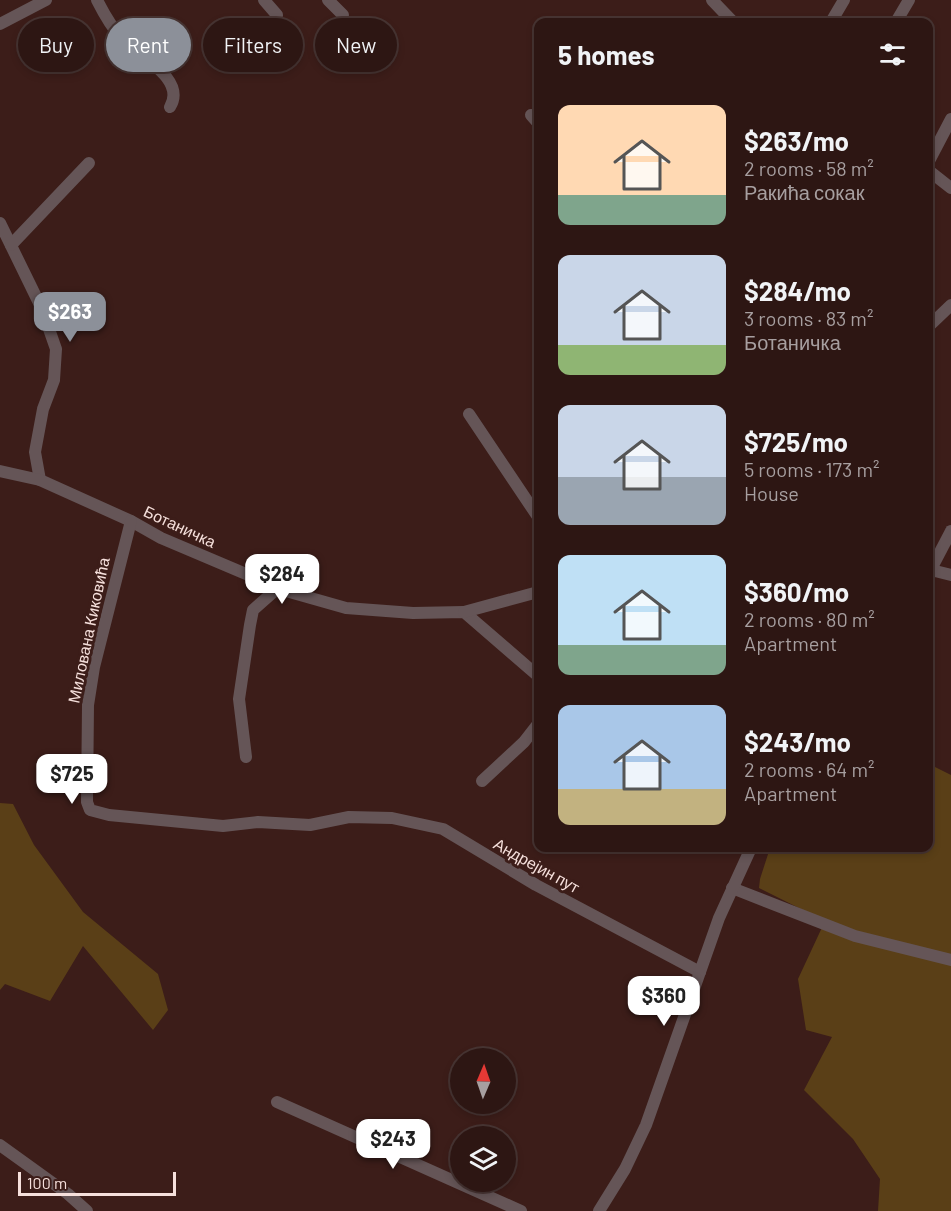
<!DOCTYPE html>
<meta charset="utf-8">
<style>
body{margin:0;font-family:Barlow,sans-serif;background:#392321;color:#f1f3f6;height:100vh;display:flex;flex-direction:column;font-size:22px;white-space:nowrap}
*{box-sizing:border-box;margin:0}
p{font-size:20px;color:#a79fa0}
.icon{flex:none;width:33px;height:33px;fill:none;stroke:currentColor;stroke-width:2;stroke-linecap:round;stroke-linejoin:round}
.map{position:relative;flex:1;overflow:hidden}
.side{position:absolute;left:534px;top:18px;width:399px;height:834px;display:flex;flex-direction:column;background:#2d1613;border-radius:12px;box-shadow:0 3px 9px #0003,0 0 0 2px #483533}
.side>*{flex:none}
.guide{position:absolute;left:18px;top:18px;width:426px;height:54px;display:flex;gap:12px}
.needle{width:39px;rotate:2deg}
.buttons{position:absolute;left:450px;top:1048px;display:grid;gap:12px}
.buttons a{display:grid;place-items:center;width:66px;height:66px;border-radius:50%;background:#2d1613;box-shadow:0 3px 9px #0003,0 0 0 2px #483533;font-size:30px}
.scale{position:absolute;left:18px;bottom:15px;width:158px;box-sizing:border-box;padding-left:6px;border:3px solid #f6e0dc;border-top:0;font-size:16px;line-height:21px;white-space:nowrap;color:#f6e0dc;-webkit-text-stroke:4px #3c1d19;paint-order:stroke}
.price{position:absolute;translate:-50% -51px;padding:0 14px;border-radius:12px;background:#fff;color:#222;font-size:20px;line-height:39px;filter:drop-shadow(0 2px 3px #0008)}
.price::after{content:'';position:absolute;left:50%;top:36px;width:18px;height:14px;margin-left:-9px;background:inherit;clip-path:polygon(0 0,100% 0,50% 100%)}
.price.current{background:#8c9099;color:#fff}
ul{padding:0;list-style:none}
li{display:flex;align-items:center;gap:18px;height:150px;padding:0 24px}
li span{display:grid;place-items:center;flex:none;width:168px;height:120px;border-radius:12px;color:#555}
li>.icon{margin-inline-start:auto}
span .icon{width:72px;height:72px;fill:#fffc;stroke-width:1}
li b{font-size:26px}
h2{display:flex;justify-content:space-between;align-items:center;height:72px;padding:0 24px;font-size:26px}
.tag{padding:0 21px;border-radius:27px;background:#2d1613;box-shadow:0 3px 9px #0003,0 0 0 2px #483533;font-size:21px;line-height:54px}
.tag.current{background:#8c9099;color:#fff}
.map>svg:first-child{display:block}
.green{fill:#5a3f17}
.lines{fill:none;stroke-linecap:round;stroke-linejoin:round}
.minor{stroke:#655557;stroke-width:12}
.labels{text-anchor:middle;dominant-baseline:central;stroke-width:6;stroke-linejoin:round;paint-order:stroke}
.street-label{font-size:16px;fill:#f6e0dc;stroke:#3c1d19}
</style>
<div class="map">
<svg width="951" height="1211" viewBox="0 0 951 1211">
<rect width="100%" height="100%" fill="#3c1d19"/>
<g class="green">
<path d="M 929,764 L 951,775 L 951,1211 L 878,1211 L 880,1179 L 853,1139 L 804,1090 L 832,1037 L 806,1030 L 798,979 L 825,921 L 759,888 L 760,879 L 770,848 L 928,848 Z"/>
<path d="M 0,803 L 13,804 L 34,845 L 83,912 L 158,974 L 168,1010 L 153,1030 L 83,946 L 50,1001 L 5,984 L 0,990 Z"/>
</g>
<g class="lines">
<g class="minor">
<path d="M 97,0 C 104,14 112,28 123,40 C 139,56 187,79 170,107"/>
<path d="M 264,0 L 277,15"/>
<path d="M 328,0 L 343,15"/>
<path d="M 712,0 L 733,22"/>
<path d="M 831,22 L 844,0"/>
<path d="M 896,22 L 909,0"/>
<path d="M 0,24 L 46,0"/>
<path d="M 531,115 L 538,123"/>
<path d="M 928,163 L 951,119"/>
<path d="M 928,170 L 951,188"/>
<path d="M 0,223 L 42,309 L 56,349 L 54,380 L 43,409 L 35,452 L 40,480"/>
<path d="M 11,245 L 89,163"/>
<path d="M 928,327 L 951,305"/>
<path d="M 469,414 L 538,517"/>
<path d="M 0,471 L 40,480 L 131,521 L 161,538 L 286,591 L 346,608 L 413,613 L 464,612 L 538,676"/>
<path d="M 131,521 L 94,667 L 88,705 L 87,802 L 90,810 L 109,815 L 223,826 L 258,822 L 310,825 L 349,817 L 392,818 L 443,829 L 536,885 L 700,972"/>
<path d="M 931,570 L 951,575"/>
<path d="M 928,575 L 951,531"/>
<path d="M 464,612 L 538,592"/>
<path d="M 246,757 L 239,699 L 250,625 L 253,610 L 279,587"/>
<path d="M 482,781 L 524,742 L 538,724"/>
<path d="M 732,888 L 855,936 L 951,960"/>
<path d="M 277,1102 L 521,1211"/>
<path d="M 0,1145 L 68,1194 L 87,1211"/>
<path d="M 599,1211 L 625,1169 L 646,1125 L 719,918 L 751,848"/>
</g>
</g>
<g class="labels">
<g class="street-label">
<text transform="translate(180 526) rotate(25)">Ботаничка</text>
<text transform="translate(88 630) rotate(-78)">Милована Киковића</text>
<text transform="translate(537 865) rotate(29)">Андрејин пут</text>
</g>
</g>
</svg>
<div class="buttons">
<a><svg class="needle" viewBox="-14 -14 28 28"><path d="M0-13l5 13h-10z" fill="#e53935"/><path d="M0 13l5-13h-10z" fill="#a79fa0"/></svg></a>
<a><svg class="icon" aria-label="layers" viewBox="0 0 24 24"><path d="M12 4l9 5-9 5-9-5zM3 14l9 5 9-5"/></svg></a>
</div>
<div class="scale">100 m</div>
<b class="price current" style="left:70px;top:343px">$263</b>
<b class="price" style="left:282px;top:605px">$284</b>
<b class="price" style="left:72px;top:805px">$725</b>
<b class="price" style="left:664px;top:1027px">$360</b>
<b class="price" style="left:393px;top:1170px">$243</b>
<div class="guide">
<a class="tag">Buy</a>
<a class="tag current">Rent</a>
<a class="tag">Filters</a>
<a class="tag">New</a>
</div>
<section class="side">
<h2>5 homes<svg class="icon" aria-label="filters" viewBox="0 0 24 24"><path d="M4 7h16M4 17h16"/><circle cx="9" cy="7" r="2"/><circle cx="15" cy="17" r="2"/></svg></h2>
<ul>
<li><span style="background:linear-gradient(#ffd9b3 75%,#7fa58c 0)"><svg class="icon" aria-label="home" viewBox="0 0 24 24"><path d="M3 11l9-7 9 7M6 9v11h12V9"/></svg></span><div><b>$263/mo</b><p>2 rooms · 58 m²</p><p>Ракића сокак</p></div></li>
<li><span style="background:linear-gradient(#c9d6e8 75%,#8fb573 0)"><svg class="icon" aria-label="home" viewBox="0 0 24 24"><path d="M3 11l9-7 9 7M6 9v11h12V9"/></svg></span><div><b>$284/mo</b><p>3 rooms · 83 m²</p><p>Ботаничка</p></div></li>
<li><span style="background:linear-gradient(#c9d6e8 60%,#9aa5b1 0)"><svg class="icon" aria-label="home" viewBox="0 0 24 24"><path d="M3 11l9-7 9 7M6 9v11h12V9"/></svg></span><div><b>$725/mo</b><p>5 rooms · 173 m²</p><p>House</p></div></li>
<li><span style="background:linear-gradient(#bfe0f5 75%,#7fa58c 0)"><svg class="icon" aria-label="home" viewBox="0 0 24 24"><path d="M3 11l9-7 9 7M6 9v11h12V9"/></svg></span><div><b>$360/mo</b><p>2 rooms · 80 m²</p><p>Apartment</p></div></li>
<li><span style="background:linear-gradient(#a9c7e8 70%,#c2b280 0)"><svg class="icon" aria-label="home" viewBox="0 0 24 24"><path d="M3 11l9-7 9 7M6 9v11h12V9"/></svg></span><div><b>$243/mo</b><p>2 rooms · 64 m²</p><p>Apartment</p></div></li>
</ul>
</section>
</div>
